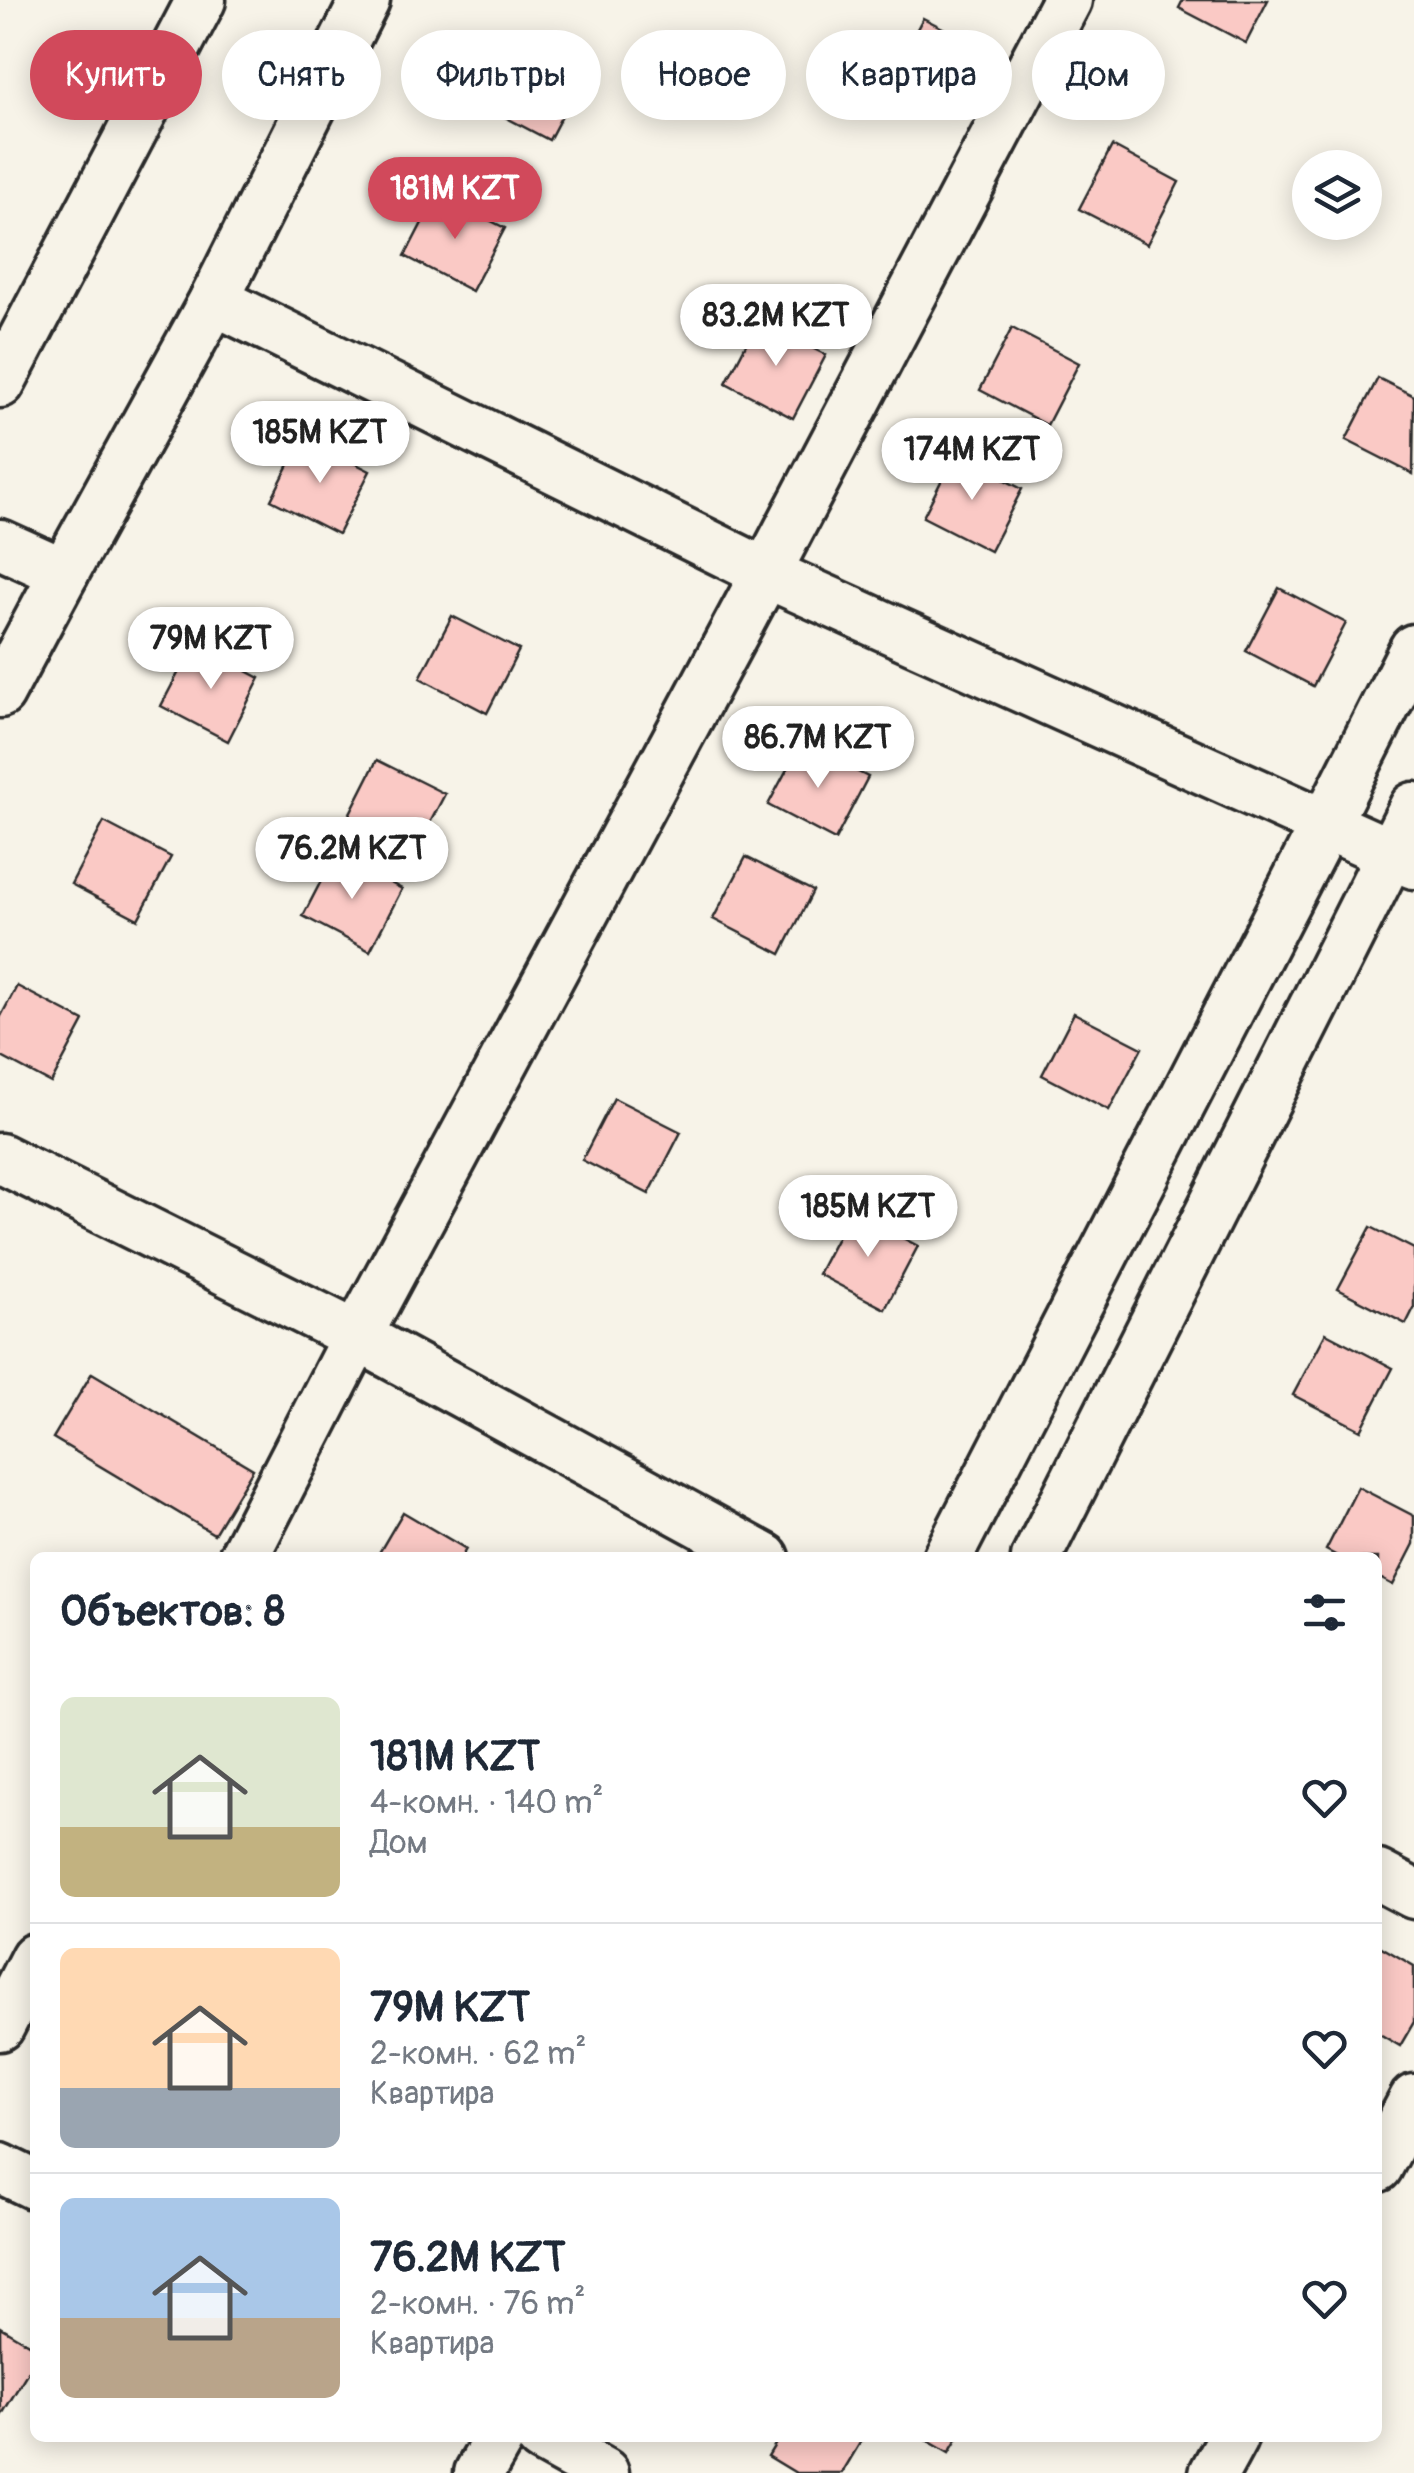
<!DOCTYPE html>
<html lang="ru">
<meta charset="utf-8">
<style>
body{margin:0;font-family:Pangolin,sans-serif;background:#f2f2f3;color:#1f2937;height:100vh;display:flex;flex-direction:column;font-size:38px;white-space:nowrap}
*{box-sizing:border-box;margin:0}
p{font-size:32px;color:#747a83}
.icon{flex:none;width:55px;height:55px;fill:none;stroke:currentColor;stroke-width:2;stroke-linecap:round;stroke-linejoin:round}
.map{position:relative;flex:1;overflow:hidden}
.panel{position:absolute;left:30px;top:1552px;width:1352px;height:890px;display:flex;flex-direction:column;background:#fff;border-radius:15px;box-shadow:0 5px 25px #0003}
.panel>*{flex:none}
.guide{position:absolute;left:30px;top:30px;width:1355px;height:90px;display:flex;gap:20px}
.tools{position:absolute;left:1292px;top:150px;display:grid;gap:20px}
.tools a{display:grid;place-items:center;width:90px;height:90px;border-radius:50%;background:#fff;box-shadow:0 5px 25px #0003;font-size:50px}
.price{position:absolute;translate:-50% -85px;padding:0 22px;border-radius:35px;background:#fff;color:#222;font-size:32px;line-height:65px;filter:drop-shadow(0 2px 5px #0008)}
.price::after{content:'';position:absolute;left:50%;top:60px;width:30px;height:22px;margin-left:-15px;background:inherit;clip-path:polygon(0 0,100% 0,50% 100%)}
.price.selected{background:#d1495b;color:#fff}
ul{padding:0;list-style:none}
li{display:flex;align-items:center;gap:30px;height:250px;padding:0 30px}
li+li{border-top:2px solid #e0e1e3}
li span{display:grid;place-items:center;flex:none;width:280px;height:200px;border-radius:15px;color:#555}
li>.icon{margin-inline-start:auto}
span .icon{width:120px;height:120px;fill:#fffc;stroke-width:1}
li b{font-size:42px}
h2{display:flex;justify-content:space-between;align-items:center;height:120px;padding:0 30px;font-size:42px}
.tag{padding:0 35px;border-radius:45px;background:#fff;box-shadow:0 5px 25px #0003;font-size:35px;line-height:90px}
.tag.selected{background:#d1495b;color:#fff}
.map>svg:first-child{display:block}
.building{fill:#fac9c5;stroke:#2b2b2b;stroke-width:2.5}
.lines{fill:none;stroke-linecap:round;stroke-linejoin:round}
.minor-casing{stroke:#2b2b2b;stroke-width:55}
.minor{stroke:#f7f3e8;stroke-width:48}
</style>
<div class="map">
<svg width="1414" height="2473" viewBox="0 0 1414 2473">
<rect width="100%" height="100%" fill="#f7f3e8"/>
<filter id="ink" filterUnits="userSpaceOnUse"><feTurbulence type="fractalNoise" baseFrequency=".01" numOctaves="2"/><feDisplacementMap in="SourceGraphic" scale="20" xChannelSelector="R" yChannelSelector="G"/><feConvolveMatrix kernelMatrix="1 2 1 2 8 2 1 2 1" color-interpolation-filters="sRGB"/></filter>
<g filter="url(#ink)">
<g class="building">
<path d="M 1183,0 L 1268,0 L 1246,43 L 1179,8 Z"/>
<path d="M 923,18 L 990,52 L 957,114 L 890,80 Z"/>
<path d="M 515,42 L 582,77 L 549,140 L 482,105 Z"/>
<path d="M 1112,146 L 1179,182 L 1147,244 L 1079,209 Z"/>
<path d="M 437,194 L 505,228 L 472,291 L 405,256 Z"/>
<path d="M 758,321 L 826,355 L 793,418 L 726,383 Z"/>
<path d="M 1012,328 L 1079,363 L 1047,425 L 980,390 Z"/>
<path d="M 1378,378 L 1414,396 L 1413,474 L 1346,440 Z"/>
<path d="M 303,437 L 370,471 L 338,534 L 271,500 Z"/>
<path d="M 955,454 L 1022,489 L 990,551 L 923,517 Z"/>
<path d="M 1279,588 L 1346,623 L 1313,686 L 1246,651 Z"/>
<path d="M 452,616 L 519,650 L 487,713 L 420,678 Z"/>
<path d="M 194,643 L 260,678 L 228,741 L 161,706 Z"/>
<path d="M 801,743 L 868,777 L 835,840 L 768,805 Z"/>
<path d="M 377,760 L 445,794 L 412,857 L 345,823 Z"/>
<path d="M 104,822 L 171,857 L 138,919 L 71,884 Z"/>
<path d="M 335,854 L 402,889 L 370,951 L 303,916 Z"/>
<path d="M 746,857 L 813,891 L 781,954 L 713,919 Z"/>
<path d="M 17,986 L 84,1021 L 51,1083 L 0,1056 L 0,1018 Z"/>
<path d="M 1074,1013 L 1142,1048 L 1109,1110 L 1042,1075 Z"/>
<path d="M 614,1098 L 681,1132 L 649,1194 L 582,1160 Z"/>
<path d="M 851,1211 L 918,1246 L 885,1309 L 818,1274 Z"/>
<path d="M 1371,1227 L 1414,1249 L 1414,1308 L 1406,1324 L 1338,1289 Z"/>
<path d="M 1326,1333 L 1393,1368 L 1361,1430 L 1293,1395 Z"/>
<path d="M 92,1373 L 253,1469 L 214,1534 L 53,1438 Z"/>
<path d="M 1358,1487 L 1414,1516 L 1414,1544 L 1393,1585 L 1378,1577 L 1378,1558 L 1341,1558 L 1326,1550 Z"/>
<path d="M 403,1512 L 466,1549 L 461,1558 L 376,1558 Z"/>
<path d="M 1378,1945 L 1414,1966 L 1414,2022 L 1400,2046 L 1378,2033 Z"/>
<path d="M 0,2327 L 35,2348 L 35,2360 L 1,2416 Z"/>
<path d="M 779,2438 L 863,2438 L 842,2473 L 796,2473 L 768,2456 Z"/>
<path d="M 923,2438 L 958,2438 L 949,2453 Z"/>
</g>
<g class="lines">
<defs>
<g id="minor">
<path d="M 214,300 L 766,573 L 1414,864"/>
<path d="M 0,383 L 201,0"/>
<path d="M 0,544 L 64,573 L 0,693"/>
<path d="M 64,573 L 214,300 L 365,0"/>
<path d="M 0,1158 L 357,1336 L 765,1558"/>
<path d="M 243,1558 L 357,1336 L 766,573 L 1067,0"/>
<path d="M 947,1558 L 1326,823 L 1414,649"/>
<path d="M 1036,1558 L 1414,807"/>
<path d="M 1378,1875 L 1414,1894"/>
<path d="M 0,2026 L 35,1958"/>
<path d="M 1378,2167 L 1414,2099"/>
<path d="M 0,2168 L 35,2185"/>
<path d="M 541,2438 L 604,2473"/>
<path d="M 479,2473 L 499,2438"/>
<path d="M 1214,2473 L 1233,2438"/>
</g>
</defs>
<use href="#minor" class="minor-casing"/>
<use href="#minor" class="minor"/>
</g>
</g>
</svg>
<div class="tools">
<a><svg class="icon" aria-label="layers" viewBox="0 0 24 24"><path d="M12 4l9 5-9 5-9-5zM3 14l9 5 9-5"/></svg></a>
</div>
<b class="price selected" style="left:455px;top:242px">181M KZT</b>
<b class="price" style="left:776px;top:369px">83.2M KZT</b>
<b class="price" style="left:320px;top:486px">185M KZT</b>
<b class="price" style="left:972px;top:503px">174M KZT</b>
<b class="price" style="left:211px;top:692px">79M KZT</b>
<b class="price" style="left:818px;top:791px">86.7M KZT</b>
<b class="price" style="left:352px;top:902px">76.2M KZT</b>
<b class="price" style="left:868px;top:1260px">185M KZT</b>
<div class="guide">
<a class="tag selected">Купить</a>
<a class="tag">Снять</a>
<a class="tag">Фильтры</a>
<a class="tag">Новое</a>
<a class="tag">Квартира</a>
<a class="tag">Дом</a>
</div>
<section class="panel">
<h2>Объектов: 8<svg class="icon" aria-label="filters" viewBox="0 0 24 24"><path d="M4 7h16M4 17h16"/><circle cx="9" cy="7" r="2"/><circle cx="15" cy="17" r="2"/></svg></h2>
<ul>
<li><span style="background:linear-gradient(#dfe7d0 65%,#c2b280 0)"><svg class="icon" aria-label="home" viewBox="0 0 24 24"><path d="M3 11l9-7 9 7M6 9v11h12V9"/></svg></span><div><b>181M KZT</b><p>4-комн. · 140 m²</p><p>Дом</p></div><svg class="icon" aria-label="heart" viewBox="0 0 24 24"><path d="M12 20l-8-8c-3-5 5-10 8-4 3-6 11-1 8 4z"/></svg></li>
<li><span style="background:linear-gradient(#ffd9b3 70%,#9aa5b1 0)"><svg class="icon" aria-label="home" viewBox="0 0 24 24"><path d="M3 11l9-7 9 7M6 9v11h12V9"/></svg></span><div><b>79M KZT</b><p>2-комн. · 62 m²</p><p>Квартира</p></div><svg class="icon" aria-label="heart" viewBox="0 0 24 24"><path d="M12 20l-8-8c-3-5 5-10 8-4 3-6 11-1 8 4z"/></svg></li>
<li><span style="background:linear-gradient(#a9c7e8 60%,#b9a48a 0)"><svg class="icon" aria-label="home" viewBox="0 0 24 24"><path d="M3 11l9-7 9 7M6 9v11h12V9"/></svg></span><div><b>76.2M KZT</b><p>2-комн. · 76 m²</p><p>Квартира</p></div><svg class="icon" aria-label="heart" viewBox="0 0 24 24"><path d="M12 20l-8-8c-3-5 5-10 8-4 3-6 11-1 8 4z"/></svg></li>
</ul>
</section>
</div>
